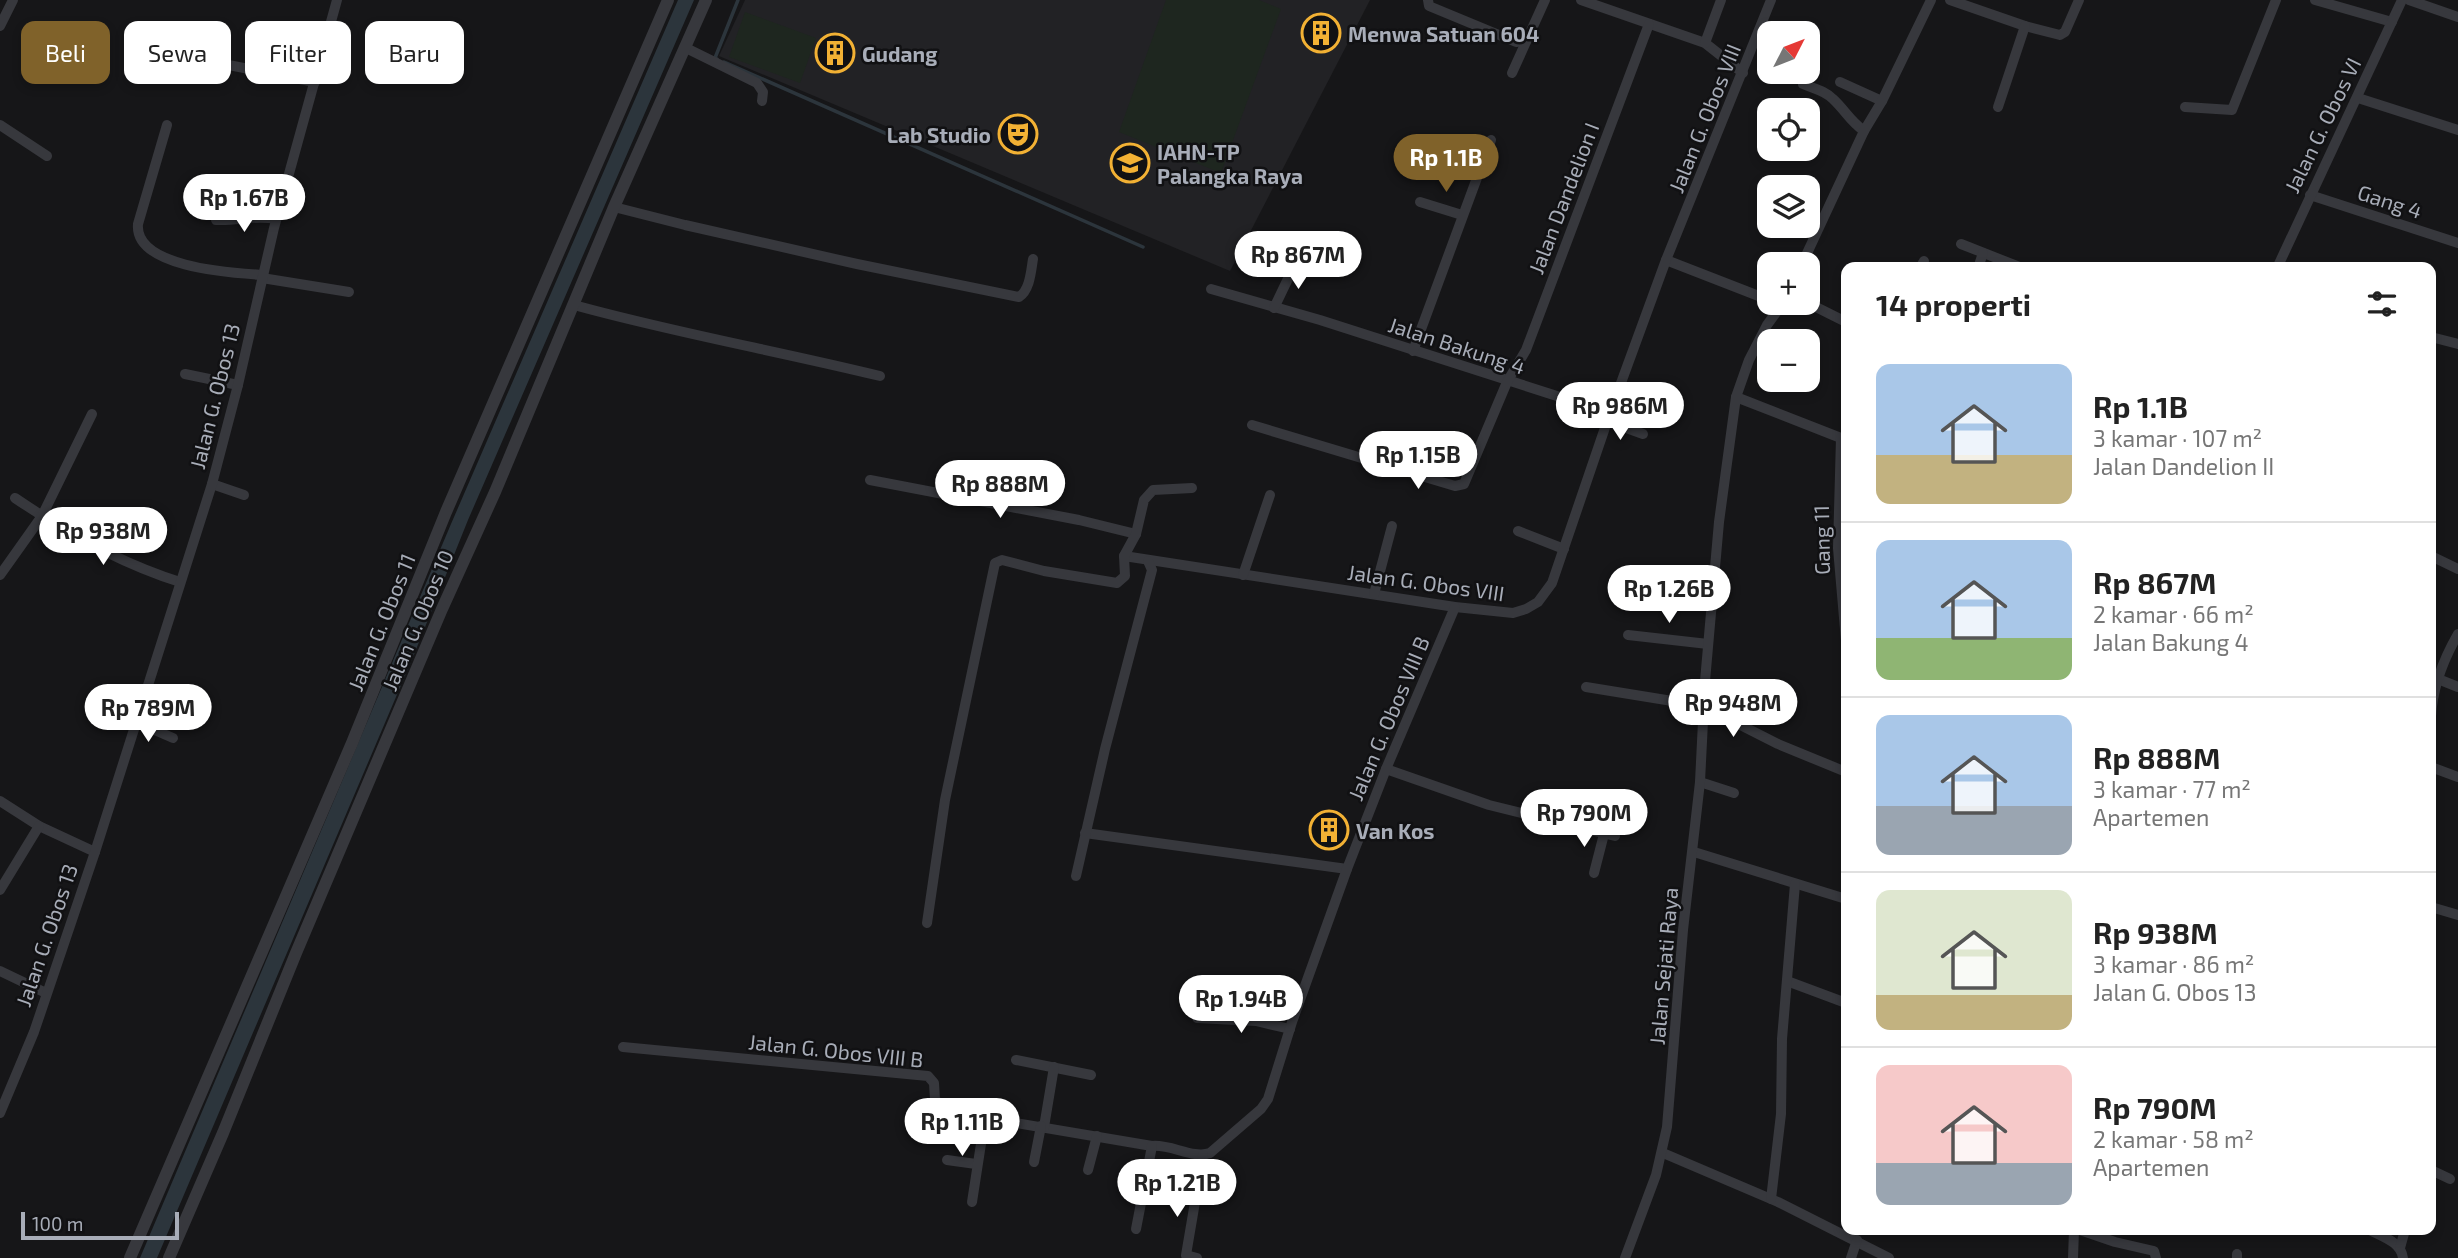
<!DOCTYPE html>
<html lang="id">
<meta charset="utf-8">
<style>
body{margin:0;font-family:"Exo 2",sans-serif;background:#f6f6f6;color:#222;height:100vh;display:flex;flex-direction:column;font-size:26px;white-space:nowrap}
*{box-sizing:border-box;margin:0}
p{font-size:23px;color:#767676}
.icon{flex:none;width:38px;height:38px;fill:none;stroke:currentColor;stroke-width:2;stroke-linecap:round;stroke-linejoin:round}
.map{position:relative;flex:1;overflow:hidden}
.panel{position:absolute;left:1841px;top:262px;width:595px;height:973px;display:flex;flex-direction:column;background:#fff;border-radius:14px;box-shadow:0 4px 10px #0003}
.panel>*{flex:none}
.hud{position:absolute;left:21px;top:21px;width:665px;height:63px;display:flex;gap:14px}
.needle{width:46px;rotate:48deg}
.fabs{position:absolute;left:1757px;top:21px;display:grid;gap:14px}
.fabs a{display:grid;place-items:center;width:63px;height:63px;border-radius:14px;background:#fff;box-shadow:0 4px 10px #0003;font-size:35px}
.scale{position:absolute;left:21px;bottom:18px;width:158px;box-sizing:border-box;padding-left:7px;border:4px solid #a8adb8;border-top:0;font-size:19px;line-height:24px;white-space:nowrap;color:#a8adb8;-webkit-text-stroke:5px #111113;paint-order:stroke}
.price{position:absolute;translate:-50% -60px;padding:0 16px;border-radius:24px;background:#fff;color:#222;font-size:23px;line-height:46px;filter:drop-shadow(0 2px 4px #0008)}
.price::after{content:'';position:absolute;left:50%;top:42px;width:21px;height:16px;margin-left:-10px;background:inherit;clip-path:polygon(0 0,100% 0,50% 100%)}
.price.active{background:#80622a;color:#fff}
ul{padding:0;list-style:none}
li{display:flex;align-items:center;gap:21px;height:175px;padding:0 35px}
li+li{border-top:2px solid #e0e0e0}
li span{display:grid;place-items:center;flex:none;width:196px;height:140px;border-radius:14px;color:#555}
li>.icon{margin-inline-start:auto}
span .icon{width:84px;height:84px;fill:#fffc;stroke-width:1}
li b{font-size:30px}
h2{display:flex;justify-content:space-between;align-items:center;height:84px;padding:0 35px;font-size:30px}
.pill{padding:0 24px;border-radius:14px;background:#fff;box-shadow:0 4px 10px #0003;font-size:24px;line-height:63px}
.pill.active{background:#80622a;color:#fff}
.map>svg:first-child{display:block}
.built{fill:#222225}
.green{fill:#1e261f}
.water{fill:#2c353c}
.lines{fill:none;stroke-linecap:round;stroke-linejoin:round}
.stream{stroke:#2c353c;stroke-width:3.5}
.minor{stroke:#37383d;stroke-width:10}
.tertiary{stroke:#37383d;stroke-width:12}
.labels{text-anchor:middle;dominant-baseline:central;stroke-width:5;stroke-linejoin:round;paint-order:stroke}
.poi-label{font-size:21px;font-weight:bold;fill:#a8adb8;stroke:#111113;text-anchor:start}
.street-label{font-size:21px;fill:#a8adb8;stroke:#111113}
</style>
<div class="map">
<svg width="2458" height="1258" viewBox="0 0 2458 1258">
<rect width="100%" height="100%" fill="#161618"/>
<path class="built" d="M 745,0 L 1370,0 L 1230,271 L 719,56 Z"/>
<g class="green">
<path d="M 1166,0 L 1259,0 L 1281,9 L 1221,173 L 1119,132 Z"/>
<path d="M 745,12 L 816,38 L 800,83 L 729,57 Z"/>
</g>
<path class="water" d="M 678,0 L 694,0 L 468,520 L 413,657 L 157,1258 L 140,1258 L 451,524 Z"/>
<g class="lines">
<g class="stream">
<path d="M 717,59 L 715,58 L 738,0"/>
<path d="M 724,62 L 1143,247"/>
</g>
<g class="minor">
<path d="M 1428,0 L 1429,6 L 1516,42 L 1526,41"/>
<path d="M 1581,0 L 1705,43 L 1743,73"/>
<path d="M 1950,0 L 2025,26 L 2060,35 L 2065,32 L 2079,0"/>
<path d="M 2315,0 L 2392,22"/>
<path d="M 2409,0 L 2458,17"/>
<path d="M 0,26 L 13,0"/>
<path d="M 1705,43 L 1721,0"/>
<path d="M 142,48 L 315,82"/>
<path d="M 686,48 L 757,83 L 763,92 L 762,101"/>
<path d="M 1808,63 L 1811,55"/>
<path d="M 1805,72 L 1803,84 C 1814,89 1824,90 1833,99 C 1845,110 1849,120 1864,131"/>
<path d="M 1512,73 L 1545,0"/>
<path d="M 1840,82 L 1882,101"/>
<path d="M 2358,98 L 2458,130"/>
<path d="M 1998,107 L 2025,26"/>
<path d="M 2185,107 L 2232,110 L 2276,0"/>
<path d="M 0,125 L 47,156"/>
<path d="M 167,125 L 138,224 C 134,268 234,273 263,275"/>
<path d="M 2310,195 L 2458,243"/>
<path d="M 1420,202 L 1462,215"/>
<path d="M 614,207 L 685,225 L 857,264 L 1019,297 C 1030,290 1031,271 1033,259"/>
<path d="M 216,220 C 239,221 253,215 276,219"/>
<path d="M 1961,244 L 2022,268"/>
<path d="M 1666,260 L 1769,300"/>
<path d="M 1802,264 L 1864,131 L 1882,101 L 1931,0"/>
<path d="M 1920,268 L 1924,261"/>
<path d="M 1978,268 L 1983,253"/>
<path d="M 2277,268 L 2402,0"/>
<path d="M 262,278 L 349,292"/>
<path d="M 1211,289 L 1320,320 L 1610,413"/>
<path d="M 1808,303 L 1846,322"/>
<path d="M 574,305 C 675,333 778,351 880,376"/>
<path d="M 1274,308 L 1296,262"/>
<path d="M 2431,337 L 2458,344"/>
<path d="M 1413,351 L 1491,140"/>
<path d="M 185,374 L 238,385"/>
<path d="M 1736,397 L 1846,440"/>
<path d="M 1607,421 L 1643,434"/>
<path d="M 1252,425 L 1455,486 L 1464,484 L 1507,382 L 1526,350 L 1649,24"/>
<path d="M 1841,438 L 1838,548 L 1846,641"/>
<path d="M 870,480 L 1079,520 L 1136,534"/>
<path d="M 212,484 L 244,495"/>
<path d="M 15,498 C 65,532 122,564 180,582"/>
<path d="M 1518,531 L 1564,549"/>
<path d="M 1124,556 L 1455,607 L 1513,613 L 1526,609 L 1538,602 L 1552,583 L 1610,413 L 1666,260 L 1771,0"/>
<path d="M 2431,556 L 2458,569"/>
<path d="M 0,575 L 42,516 L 92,414"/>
<path d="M 1243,575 L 1270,495"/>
<path d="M 1374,594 L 1392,526"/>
<path d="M 1628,635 L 1708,644"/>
<path d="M 2438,679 L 2458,687"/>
<path d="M 1586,687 L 1703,706 L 1778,744 L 1846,772"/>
<path d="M 2431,716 C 2433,686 2443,660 2458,634"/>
<path d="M 136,722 L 173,738"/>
<path d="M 2431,767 L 2458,777"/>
<path d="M 1386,769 L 1489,805 L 1615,836"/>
<path d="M 1700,782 L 1734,793"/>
<path d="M 0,801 L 39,826 L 95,852"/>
<path d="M 1085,833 L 1347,869"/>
<path d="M 1694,852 L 1846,899"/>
<path d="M 1594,873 L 1604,834"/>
<path d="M 1076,876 L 1105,749 L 1152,570 L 1148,561"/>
<path d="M 0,890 L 39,826"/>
<path d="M 2431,907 L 2458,915"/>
<path d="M 927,923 L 945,800 L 995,563 L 1002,560 L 1044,571 L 1117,583 L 1125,576 L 1124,556 L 1136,534 L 1144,500 L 1153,490 L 1192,488"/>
<path d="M 0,971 L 46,993"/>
<path d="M 1787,981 L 1846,1003"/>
<path d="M 1197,1018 L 1256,1021 L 1290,1029"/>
<path d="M 623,1047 L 928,1076 L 934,1083 L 935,1100 L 951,1112 L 1152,1146 C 1171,1144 1193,1159 1210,1153 L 1261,1109 L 1268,1099 L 1292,1022 L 1347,869 L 1386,769 L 1455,607"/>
<path d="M 1016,1060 L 1091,1075"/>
<path d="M 0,1113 L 34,1032 L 95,852 L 212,484 L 238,385 L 274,228 L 337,0"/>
<path d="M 1044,1127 L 1054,1067"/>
<path d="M 1663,1153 L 1778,1202 L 1889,1258"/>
<path d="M 947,1160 L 976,1164"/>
<path d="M 1034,1162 L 1041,1126"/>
<path d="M 1088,1170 L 1097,1136"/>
<path d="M 2431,1170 L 2450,1179"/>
<path d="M 1771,1199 L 1781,1114 L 1782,1039 L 1795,884"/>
<path d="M 972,1202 L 985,1118"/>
<path d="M 1136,1229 L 1152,1146"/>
<path d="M 2080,1230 L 2115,1242 L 2154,1251 L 2156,1258"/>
<path d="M 2370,1230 C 2383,1237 2401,1242 2403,1258"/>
<path d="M 2400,1248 L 2405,1230"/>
<path d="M 2237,1254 L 2237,1258"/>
<path d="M 1197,1258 L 1186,1255 L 1203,1155"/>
<path d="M 1625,1258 L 1656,1175 L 1667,1127 L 1683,930 L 1700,782 L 1705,681 L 1719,522 L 1736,397 L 1749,360 L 1767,325 L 1783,303"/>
<path d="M 1851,1258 L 1857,1240"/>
<path d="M 2073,1258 L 2074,1230"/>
</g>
<g class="tertiary">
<path d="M 130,1258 L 352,743 L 446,512 L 668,0"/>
<path d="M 169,1258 L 223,1133 L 296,953 L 442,609 L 495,492 L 614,207 L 706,0"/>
</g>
</g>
<defs>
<symbol id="building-ring" viewBox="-11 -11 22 22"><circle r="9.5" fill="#111113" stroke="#f2b134" stroke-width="1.5"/><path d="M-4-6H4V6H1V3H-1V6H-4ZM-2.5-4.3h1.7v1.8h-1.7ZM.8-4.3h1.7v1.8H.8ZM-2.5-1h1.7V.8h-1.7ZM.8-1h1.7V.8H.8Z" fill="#f2b134"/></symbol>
<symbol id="theatre-ring" viewBox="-11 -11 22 22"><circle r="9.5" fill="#111113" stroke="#f2b134" stroke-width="1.5"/><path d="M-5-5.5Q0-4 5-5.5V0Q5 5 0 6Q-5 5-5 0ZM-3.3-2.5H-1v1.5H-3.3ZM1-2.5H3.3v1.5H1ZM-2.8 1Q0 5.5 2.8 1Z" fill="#f2b134"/></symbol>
<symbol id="university-ring" viewBox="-11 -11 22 22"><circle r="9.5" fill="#111113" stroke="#f2b134" stroke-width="1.5"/><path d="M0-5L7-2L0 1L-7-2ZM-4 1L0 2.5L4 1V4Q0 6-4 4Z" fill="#f2b134"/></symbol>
</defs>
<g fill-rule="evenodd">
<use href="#building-ring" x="1299" y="11" width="44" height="44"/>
<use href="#building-ring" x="813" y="31" width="44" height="44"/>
<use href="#theatre-ring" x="996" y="112" width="44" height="44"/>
<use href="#university-ring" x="1108" y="141" width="44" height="44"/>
<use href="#building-ring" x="1307" y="808" width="44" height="44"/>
</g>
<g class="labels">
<g class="poi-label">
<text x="1348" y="33">Menwa Satuan 604</text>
<text x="862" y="53">Gudang</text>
<text x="991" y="134" text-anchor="end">Lab Studio</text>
<text x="1157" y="151">IAHN-TP<tspan x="1157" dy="24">Palangka Raya</tspan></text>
<text x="1356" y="830">Van Kos</text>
</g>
<g class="street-label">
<text transform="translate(1704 118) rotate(-68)">Jalan G. Obos VIII</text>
<text transform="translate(2322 125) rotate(-64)">Jalan G. Obos VI</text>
<text transform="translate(1563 198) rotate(-69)">Jalan Dandelion I</text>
<text transform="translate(2390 201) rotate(18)">Gang 4</text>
<text transform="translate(1457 345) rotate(18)">Jalan Bakung 4</text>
<text transform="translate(214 396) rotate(-76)">Jalan G. Obos 13</text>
<text transform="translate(1821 540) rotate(-91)">Gang 11</text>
<text transform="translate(1426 582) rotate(8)">Jalan G. Obos VIII</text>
<text transform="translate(417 620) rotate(-67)">Jalan G. Obos 10</text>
<text transform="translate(381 622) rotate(-68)">Jalan G. Obos 11</text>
<text transform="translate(1388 718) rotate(-67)">Jalan G. Obos VIII B</text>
<text transform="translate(46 935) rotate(-71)">Jalan G. Obos 13</text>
<text transform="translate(1663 966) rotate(-85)">Jalan Sejati Raya</text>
<text transform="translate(836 1050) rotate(6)">Jalan G. Obos VIII B</text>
</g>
</g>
</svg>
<div class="fabs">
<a><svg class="needle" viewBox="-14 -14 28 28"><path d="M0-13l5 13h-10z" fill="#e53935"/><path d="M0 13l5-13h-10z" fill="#767676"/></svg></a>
<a><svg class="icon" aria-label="locate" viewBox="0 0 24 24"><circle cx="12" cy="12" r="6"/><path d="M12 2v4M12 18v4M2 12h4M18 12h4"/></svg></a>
<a><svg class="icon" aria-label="layers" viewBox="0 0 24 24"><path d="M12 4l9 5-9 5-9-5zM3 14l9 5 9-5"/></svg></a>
<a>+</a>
<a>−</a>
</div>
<div class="scale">100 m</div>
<b class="price active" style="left:1446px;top:194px">Rp 1.1B</b>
<b class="price" style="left:244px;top:234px">Rp 1.67B</b>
<b class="price" style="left:1298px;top:291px">Rp 867M</b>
<b class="price" style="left:1620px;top:442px">Rp 986M</b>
<b class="price" style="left:1418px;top:491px">Rp 1.15B</b>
<b class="price" style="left:1000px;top:520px">Rp 888M</b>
<b class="price" style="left:103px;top:567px">Rp 938M</b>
<b class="price" style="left:1669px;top:625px">Rp 1.26B</b>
<b class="price" style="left:1733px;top:739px">Rp 948M</b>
<b class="price" style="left:148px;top:744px">Rp 789M</b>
<b class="price" style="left:1584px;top:849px">Rp 790M</b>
<b class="price" style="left:1241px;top:1035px">Rp 1.94B</b>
<b class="price" style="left:962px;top:1158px">Rp 1.11B</b>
<b class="price" style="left:1177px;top:1219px">Rp 1.21B</b>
<div class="hud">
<a class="pill active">Beli</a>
<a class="pill">Sewa</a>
<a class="pill">Filter</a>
<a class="pill">Baru</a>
</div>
<section class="panel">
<h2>14 properti<svg class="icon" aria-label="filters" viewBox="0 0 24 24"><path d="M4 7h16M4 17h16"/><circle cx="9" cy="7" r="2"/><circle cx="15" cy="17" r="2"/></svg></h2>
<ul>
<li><span style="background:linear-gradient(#a9c7e8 65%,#c2b280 0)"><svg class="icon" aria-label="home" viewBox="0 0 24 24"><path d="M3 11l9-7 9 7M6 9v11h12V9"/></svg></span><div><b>Rp 1.1B</b><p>3 kamar · 107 m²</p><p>Jalan Dandelion II</p></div></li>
<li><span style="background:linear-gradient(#a9c7e8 70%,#8fb573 0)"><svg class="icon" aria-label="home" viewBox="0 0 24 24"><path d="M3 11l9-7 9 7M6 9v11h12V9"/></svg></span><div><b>Rp 867M</b><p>2 kamar · 66 m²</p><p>Jalan Bakung 4</p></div></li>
<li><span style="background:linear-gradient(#a9c7e8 65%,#9aa5b1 0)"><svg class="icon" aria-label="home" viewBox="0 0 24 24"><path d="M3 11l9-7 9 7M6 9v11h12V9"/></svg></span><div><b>Rp 888M</b><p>3 kamar · 77 m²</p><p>Apartemen</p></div></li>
<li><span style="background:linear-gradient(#dfe7d0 75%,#c2b280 0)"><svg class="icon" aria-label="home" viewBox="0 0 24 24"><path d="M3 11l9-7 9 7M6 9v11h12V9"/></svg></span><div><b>Rp 938M</b><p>3 kamar · 86 m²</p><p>Jalan G. Obos 13</p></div></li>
<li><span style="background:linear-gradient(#f6c9c9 70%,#9aa5b1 0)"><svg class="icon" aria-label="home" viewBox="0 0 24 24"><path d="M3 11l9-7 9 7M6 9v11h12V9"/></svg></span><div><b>Rp 790M</b><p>2 kamar · 58 m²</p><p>Apartemen</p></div></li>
</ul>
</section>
</div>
